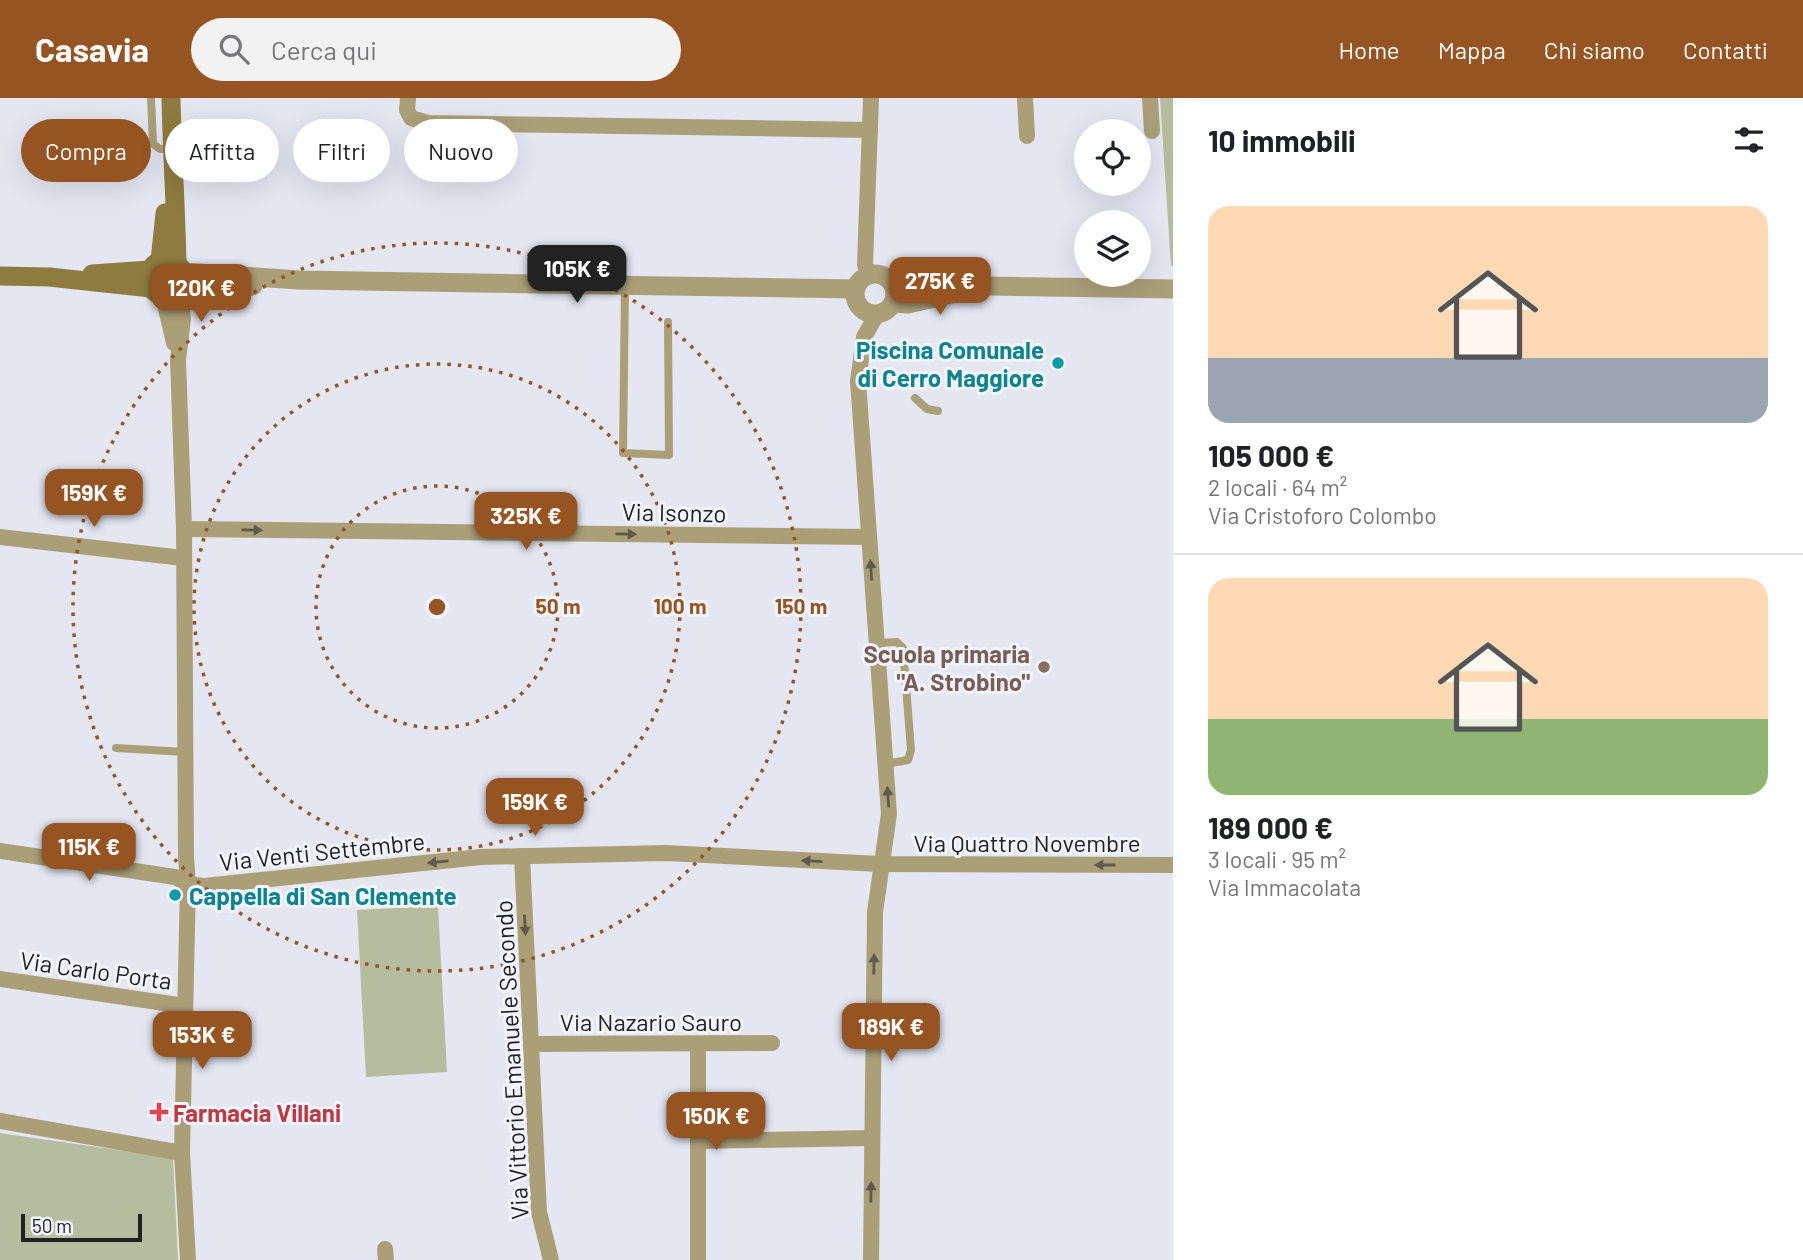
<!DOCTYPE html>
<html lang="it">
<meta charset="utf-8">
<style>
body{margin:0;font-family:Barlow,sans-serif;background:#f2f2f2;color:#202124;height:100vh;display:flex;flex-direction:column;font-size:26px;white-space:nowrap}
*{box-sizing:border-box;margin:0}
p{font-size:23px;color:#757577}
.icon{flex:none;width:38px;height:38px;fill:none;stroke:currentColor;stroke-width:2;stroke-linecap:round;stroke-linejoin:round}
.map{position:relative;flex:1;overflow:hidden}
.sheet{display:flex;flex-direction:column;background:#fff;width:630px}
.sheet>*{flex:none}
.guide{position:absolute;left:21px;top:21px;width:665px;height:63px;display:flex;gap:14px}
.tools{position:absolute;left:1074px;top:21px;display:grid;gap:14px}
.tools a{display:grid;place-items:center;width:77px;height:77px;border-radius:50%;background:#fff;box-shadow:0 7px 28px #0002;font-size:35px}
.scale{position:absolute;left:21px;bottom:18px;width:121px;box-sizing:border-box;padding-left:7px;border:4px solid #202125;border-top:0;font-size:19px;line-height:24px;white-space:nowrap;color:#202125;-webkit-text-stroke:5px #f2f4fd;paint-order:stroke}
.price{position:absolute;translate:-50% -60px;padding:0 16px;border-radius:14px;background:#965422;color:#fff;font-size:23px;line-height:46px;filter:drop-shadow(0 2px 4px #0008)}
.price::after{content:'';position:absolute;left:50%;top:42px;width:21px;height:16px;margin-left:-10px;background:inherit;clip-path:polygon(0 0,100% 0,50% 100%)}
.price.on{background:#222;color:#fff}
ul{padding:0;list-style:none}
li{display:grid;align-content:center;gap:14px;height:371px;padding:0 35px}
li+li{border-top:2px solid #e0e0e0}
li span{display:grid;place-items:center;height:217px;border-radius:21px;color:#555}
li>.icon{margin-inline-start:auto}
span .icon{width:126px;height:126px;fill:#fffc;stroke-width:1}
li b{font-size:30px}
h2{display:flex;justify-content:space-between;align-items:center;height:84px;padding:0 35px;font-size:30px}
.chip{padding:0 24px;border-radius:32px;background:#fff;box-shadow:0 7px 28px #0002;font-size:24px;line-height:63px}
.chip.on{background:#965422;color:#fff}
header{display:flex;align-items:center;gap:42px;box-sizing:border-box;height:98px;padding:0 35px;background:#965422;color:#fff}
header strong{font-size:33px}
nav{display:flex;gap:38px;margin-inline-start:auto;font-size:24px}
.search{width:490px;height:63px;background:#f2f2f2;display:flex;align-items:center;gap:18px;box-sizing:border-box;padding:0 24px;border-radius:38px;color:#757577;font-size:26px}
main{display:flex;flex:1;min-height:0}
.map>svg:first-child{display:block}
.green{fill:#b5bd9e}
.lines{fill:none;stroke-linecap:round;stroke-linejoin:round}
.service{stroke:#ab9f78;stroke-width:8}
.minor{stroke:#ab9f78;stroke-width:16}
.tertiary{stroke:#ab9f78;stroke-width:19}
.secondary{stroke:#8e7b3f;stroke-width:19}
.oneway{fill:#5f5a4a}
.ring{fill:none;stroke:#965422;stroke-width:3.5;stroke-dasharray:3.5 7}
.culture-dot{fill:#0f9aa8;stroke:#f2f4fd;stroke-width:2.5}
.education-dot{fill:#8d6e63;stroke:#f2f4fd;stroke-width:2.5}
.health-dot{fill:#e0444e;stroke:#f2f4fd;stroke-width:2.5}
.labels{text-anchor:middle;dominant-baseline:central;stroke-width:6;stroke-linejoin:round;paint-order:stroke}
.culture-label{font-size:24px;font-weight:bold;fill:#0d838f;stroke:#f2f4fd;text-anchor:end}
.street-label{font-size:24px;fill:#202125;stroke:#f2f4fd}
.education-label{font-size:24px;font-weight:bold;fill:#785e54;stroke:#f2f4fd;text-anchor:end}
.health-label{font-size:24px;font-weight:bold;fill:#be3a42;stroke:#f2f4fd;text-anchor:start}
.centre{fill:#965422;stroke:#f2f4fd;stroke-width:3.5}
.ring-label{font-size:21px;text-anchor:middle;font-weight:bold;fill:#965422;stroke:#f2f4fd;stroke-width:6;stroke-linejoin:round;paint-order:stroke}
</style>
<header>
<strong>Casavia</strong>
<div class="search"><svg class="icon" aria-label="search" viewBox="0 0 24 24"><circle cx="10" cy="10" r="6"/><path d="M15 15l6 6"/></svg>Cerca qui</div>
<nav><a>Home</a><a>Mappa</a><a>Chi siamo</a><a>Contatti</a></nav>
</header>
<main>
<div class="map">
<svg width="1173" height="1162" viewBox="0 0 1173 1162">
<rect width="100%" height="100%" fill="#e4e7f2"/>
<g class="green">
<path d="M 1160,0 L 1173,0 L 1173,168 L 1171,168 Z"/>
<path d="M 438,808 L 447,974 L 366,979 L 357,812 Z"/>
<path d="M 0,1035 L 173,1060 L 178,1162 L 0,1162 Z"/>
</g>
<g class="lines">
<g class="service">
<path d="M 151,0 L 153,46 L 160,51 L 171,51"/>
<path d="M 625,187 L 623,355 L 669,357 L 668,224"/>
<path d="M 915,300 L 927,311 L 938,313"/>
<path d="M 877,545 L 897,544 L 903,550 L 911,652 L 908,662 L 886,666"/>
<path d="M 116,650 L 186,654"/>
</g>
<g class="minor">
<path d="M 408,0 L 407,12 L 411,20 L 428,25 L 870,32"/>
<path d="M 1025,0 L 1027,38"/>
<path d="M 1150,0 L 1152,33"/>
<path d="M 870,177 L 865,167 L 871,0"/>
<path d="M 179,192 L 183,221 L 178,262 L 184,431 L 186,759 L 188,786 L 182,1055 L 188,1162"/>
<path d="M 163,198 L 174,245"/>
<path d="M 184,431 L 869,439"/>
<path d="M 0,439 L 183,460"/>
<path d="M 0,753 L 175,779 L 188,786 L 204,788 L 481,759 L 666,755 L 880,766 L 1173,767"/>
<path d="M 522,758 L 539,1114 L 551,1162"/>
<path d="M 0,881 L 185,908"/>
<path d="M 531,946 L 772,945"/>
<path d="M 0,1023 L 182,1055"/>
<path d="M 698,1043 L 872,1040"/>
<path d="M 385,1151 L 386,1162"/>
<path d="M 698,1162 L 698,946"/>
<path d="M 871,1162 L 875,814 L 889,716 L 858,283 L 864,239 L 877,216"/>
</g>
<g class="tertiary">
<path d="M 183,174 L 299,182 L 856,191"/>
<circle cx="875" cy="196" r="20"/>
<path d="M 889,182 L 920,187 L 1173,191"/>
<path d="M 179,192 L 253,188"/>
<path d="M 893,205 L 908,206 L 960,194"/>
</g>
<g class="secondary">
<path d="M 171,0 C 172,55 176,111 177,166"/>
<circle cx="166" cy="180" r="18"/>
<path d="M 160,163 L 165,115"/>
<path d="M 92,176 L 150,172"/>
<path d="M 0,178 L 49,179 L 151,190"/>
</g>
</g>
<defs><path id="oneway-solid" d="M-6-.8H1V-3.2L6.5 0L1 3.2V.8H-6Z" transform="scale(1.75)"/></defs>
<g class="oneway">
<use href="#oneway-solid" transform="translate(252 432) rotate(1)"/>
<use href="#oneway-solid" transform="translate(626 436) rotate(1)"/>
<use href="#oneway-solid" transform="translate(871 472) rotate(-94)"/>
<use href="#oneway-solid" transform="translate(888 699) rotate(-94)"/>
<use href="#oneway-solid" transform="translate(812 763) rotate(-177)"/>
<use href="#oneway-solid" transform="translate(438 764) rotate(174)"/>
<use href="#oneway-solid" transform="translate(1105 767) rotate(-180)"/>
<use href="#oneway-solid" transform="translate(525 827) rotate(87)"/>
<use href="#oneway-solid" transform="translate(874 866) rotate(-89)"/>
<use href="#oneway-solid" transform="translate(871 1094) rotate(-89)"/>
</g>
<g class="ring">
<circle cx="437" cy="509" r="121"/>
<circle cx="437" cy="509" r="243"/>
<circle cx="437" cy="509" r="364"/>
</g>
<g class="culture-dot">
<circle cx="1058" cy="265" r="7"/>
<circle cx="175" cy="797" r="7"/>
</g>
<circle class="education-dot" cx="1044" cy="569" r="7"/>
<path class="health-dot" d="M155.5 1003.5h7v7h7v7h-7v7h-7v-7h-7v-7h7z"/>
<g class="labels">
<g class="culture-label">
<text x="1044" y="251">Piscina Comunale<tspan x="1044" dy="28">di Cerro Maggiore</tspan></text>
<text x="189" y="797" text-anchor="start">Cappella di San Clemente</text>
</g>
<g class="street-label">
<text transform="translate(674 414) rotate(1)">Via Isonzo</text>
<text x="1027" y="744">Via Quattro Novembre</text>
<text transform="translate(322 753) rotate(-6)">Via Venti Settembre</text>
<text transform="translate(96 872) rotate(8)">Via Carlo Porta</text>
<text x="651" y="923">Via Nazario Sauro</text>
<text transform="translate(511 962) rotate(-93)">Via Vittorio Emanuele Secondo</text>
</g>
<g class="education-label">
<text x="1030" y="555">Scuola primaria<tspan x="1030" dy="28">"A. Strobino"</tspan></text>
</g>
<g class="health-label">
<text x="173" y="1014">Farmacia Villani</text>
</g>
</g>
<circle cx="437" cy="509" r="10" class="centre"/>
<g class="ring-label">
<text x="558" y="516">50 m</text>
<text x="680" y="516">100 m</text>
<text x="801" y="516">150 m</text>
</g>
</svg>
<div class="tools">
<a><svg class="icon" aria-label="locate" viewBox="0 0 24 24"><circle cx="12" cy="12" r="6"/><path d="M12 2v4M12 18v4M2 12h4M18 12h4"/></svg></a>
<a><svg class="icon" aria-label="layers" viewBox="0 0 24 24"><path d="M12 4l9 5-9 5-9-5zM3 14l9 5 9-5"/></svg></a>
</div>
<div class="scale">50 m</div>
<b class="price on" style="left:577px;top:207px">105K €</b>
<b class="price" style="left:940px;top:219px">275K €</b>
<b class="price" style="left:201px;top:226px">120K €</b>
<b class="price" style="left:94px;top:431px">159K €</b>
<b class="price" style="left:526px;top:454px">325K €</b>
<b class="price" style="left:535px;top:740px">159K €</b>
<b class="price" style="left:89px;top:785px">115K €</b>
<b class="price" style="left:891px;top:965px">189K €</b>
<b class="price" style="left:202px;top:973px">153K €</b>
<b class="price" style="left:716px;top:1054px">150K €</b>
<div class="guide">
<a class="chip on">Compra</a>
<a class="chip">Affitta</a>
<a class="chip">Filtri</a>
<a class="chip">Nuovo</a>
</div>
</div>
<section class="sheet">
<h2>10 immobili<svg class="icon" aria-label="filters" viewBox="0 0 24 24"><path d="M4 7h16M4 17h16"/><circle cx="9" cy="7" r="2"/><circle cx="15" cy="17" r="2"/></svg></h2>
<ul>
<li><span style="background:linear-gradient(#ffd9b3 70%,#9aa5b1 0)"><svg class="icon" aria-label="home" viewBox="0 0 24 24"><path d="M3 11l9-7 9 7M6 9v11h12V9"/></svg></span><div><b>105 000 €</b><p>2 locali · 64 m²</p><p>Via Cristoforo Colombo</p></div></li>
<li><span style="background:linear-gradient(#ffd9b3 65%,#8fb573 0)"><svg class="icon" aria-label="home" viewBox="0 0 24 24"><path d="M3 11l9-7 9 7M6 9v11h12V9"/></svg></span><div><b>189 000 €</b><p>3 locali · 95 m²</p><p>Via Immacolata</p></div></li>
</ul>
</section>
</main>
